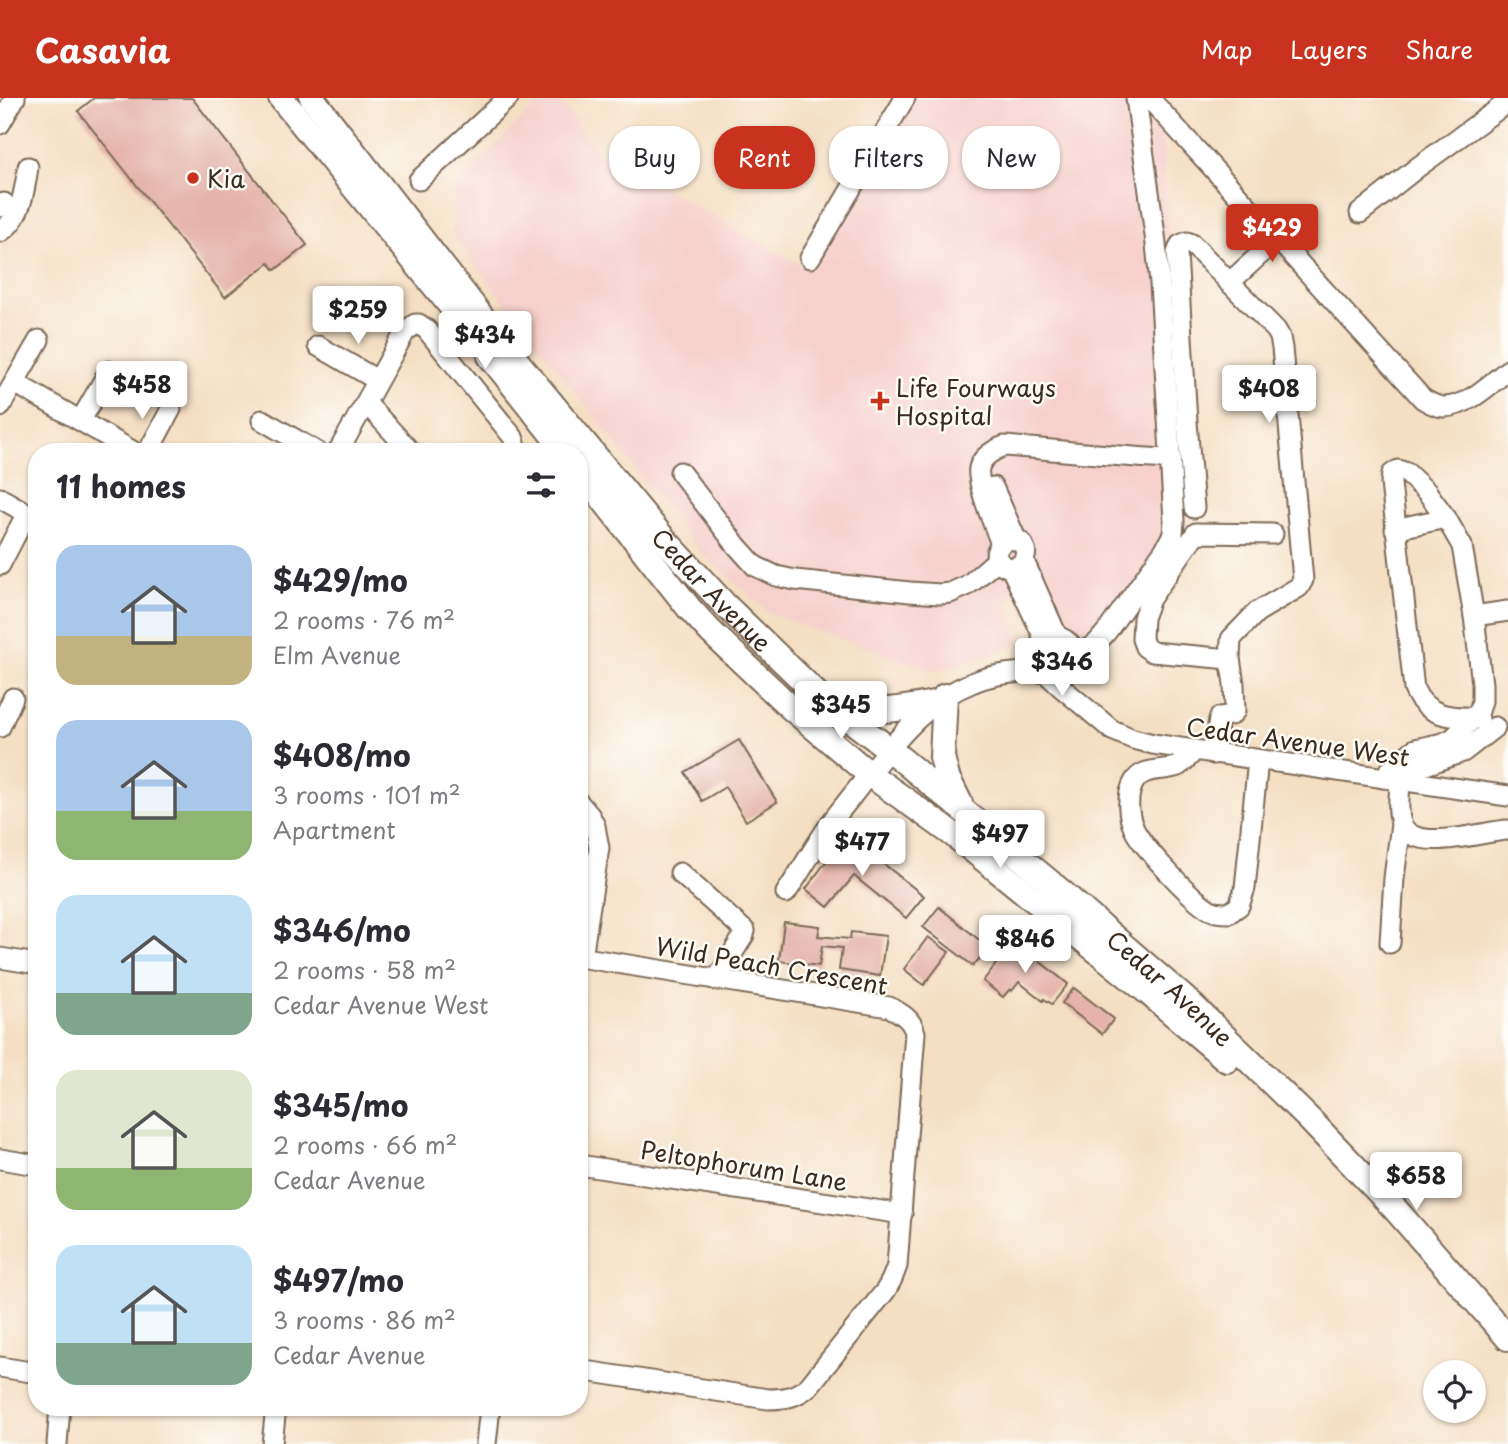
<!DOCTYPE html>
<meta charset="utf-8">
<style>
body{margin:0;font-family:"Playpen Sans",sans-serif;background:#f2f2f3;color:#2b2b33;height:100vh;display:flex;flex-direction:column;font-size:26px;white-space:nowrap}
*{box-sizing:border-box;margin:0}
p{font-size:23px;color:#7c7c81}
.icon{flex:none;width:38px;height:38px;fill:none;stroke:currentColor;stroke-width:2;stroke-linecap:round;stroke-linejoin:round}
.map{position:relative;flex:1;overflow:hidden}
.side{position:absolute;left:28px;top:345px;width:560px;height:973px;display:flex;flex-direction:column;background:#fff;border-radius:28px;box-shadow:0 2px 5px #0004}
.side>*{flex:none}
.top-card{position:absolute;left:609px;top:28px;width:665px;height:63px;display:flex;gap:14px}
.tools{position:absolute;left:1423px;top:1262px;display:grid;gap:14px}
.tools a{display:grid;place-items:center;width:63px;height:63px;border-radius:50%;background:#fff;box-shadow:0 2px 5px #0004;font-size:35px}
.price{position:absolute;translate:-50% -60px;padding:0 16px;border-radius:7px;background:#fff;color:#222;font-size:23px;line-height:46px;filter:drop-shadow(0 2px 4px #0008)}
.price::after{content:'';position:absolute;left:50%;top:42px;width:21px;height:16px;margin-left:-10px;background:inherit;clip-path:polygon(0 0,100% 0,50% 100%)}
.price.on{background:#c8321e;color:#fff}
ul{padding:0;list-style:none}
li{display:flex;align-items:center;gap:21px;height:175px;padding:0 28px}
li span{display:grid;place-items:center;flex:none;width:196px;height:140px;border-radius:21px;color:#555}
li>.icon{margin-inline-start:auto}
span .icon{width:84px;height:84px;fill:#fffc;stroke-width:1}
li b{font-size:30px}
h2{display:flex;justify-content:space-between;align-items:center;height:84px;padding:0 28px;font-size:30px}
.chip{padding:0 24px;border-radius:28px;background:#fff;box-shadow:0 2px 5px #0004;font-size:24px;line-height:63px}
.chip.on{background:#c8321e;color:#fff}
header{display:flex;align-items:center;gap:42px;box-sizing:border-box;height:98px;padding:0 35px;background:#c8321e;color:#fff}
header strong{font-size:33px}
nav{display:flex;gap:38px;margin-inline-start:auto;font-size:24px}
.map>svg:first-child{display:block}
.built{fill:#f7d0cd}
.building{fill:#e5b3a9}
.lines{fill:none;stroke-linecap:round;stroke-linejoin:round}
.minor-casing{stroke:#7c6957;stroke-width:23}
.major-casing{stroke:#7c6957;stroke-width:28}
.minor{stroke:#fff;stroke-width:19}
.major{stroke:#fff;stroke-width:24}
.poi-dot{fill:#c8321e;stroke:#fdfcf7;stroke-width:2.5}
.labels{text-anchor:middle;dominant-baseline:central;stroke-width:5;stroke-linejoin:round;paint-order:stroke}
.poi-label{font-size:24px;fill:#3b2a1e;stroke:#fdfcf7;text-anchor:start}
.street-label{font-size:24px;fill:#3b2a1e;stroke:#fdfcf7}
</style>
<header>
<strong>Casavia</strong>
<nav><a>Map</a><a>Layers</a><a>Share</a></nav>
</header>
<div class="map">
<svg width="1508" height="1346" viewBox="0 0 1508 1346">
<rect width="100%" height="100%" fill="#fdfcf7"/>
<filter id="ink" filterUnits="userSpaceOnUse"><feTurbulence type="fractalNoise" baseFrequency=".0143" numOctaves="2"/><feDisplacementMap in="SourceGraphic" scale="14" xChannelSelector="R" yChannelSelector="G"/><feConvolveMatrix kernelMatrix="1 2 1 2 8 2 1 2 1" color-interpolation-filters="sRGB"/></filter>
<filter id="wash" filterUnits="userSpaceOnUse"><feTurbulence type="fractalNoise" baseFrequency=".00686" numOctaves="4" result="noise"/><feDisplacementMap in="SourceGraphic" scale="28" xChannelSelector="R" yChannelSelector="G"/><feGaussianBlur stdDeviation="1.57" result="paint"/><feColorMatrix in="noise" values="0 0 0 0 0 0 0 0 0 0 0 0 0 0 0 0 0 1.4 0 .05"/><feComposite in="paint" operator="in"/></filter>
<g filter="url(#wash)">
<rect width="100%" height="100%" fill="#f4dfc2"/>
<path class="built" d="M 543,0 L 558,0 L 599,54 L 794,164 L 811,172 L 913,0 L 1127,0 L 1162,38 L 1187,434 L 1114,541 L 1105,535 L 1085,539 L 1058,520 L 1046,487 L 1006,502 L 1019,546 L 934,574 L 772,517 L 700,454 L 452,137 L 454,89 Z"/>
<g id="blocks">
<g class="building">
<path d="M 94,0 L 192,0 L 307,147 L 275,172 L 269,165 L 225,199 L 78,13 Z"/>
<path d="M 739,642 L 777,704 L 746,723 L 725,689 L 702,703 L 685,674 Z"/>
<path d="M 846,736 L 924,798 L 906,820 L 854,778 L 828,809 L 806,791 Z"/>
<path d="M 939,809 L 989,850 L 973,868 L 923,829 Z"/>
<path d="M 784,824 L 820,828 L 818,838 L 850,841 L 851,834 L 886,838 L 880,878 L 839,872 L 842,850 L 822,848 L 819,868 L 779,863 Z"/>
<path d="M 928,839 L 949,854 L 924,887 L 904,871 Z"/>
<path d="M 1014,843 L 1068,886 L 1052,906 L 1044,901 L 1043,903 L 1019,884 L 1012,893 L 1010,891 L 1003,899 L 983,883 Z"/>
<path d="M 1074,890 L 1114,921 L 1102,936 L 1062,905 Z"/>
</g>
</g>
</g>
<g filter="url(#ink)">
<use href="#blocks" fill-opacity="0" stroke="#7c6957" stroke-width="2"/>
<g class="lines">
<defs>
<g id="minor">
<path d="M 1149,0 L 1423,301 C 1430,305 1437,309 1444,309 C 1469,308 1490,286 1508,272"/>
<path d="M 0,26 L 15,0"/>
<path d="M 419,82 L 508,0"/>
<path d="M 0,109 L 4,105"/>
<path d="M 1360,115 L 1418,69 L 1508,4"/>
<path d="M 0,134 C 21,122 25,91 28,69"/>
<path d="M 810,160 L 905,0"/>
<path d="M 1229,185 L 1277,141"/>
<path d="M 318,248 L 377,282"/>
<path d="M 15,285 L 134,354"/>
<path d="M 366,305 L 411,354"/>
<path d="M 0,309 L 39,242"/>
<path d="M 81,322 L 109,273"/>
<path d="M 262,322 L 317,354"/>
<path d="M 148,354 L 171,311"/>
<path d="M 338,354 L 405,234 L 415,226 L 419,226 L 427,232 L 513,339 L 518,354"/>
<path d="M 1398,372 L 1407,375 L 1427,394 L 1446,420 L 1462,448 L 1474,518 L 1482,586 L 1482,603 L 1479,613 L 1475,619 C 1449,620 1425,617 1414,591 L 1391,385 L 1392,376 Z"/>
<path d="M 680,374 L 737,448 L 755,468 L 776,478 L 795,482 L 910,494 L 940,496 L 950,495 L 966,488 L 973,483 L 998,461"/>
<path d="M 993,389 L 1017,443"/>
<path d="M 0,400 L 37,421"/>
<path d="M 1194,410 L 1187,324 L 1177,155 L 1180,147 L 1187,144 L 1192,146 L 1276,232 L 1280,239 L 1282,250 L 1303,482 L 1299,489 L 1257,514 L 1231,541 L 1230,561 L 1234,586 L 1235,613 L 1231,617 L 1220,619 L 1219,621 L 1214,656"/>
<path d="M 1395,431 L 1446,420"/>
<path d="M 1001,446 C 995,429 976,386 979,370 C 982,358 994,352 1004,348 C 1060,352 1115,359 1171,361"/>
<path d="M 1024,463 L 1058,540"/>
<path d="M 0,467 L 27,415"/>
<path d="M 1011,470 L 1021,467 C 1024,462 1027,457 1025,451 C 1015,424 975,461 1011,470 L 1045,542"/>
<path d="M 1474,518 L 1508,513"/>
<circle cx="1055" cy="558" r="19"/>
<path d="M 1074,560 L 1097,545 L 1108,532 L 1165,451 L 1173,436 L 1174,423 L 1160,185 L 1155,137 L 1136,0"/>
<path d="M 1230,561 L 1152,554 L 1145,549 L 1142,541 L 1143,520 L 1150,501 L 1196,435 L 1273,436"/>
<path d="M 1047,576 L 1062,590 L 1112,632 L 1133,641 L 1153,646 L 1508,698"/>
<path d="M 0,629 L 13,600"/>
<path d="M 1495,629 L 1463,654 L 1417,670 L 1400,683 C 1400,696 1396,714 1402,727 C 1416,756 1483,733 1508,732"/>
<path d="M 1194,653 C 1189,659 1185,664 1178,668 C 1164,674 1143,668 1134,684 C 1126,698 1128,718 1134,731 C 1141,747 1197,808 1213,813 C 1217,815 1224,815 1229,815 L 1239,808 L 1245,790 L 1258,662"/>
<path d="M 1383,680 L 1394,668 L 1415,651 L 1443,645 L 1452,641 L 1475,619 L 1479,621"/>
<path d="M 579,705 L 590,718 L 595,728 L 599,750 L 582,859"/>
<path d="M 680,775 L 745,833 L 744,837 L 716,882"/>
<path d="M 786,795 C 802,771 816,746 833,722 C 846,705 860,688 873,671 C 901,636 931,600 974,584 C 996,575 1018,574 1043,574"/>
<path d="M 1390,845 L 1394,780 L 1401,726"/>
<path d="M 579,859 L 889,909 C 901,915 912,921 915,935 L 897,1168 L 892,1181 L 886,1192 L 809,1288 C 796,1299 785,1301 768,1301 L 579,1272"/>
<path d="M 0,860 L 37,866"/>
<path d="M 0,1061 L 37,1067"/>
<path d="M 579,1067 L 902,1116"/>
<path d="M 0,1269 L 37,1275"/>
<path d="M 57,1346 L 60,1309"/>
<path d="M 272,1346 L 276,1309"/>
<path d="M 486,1346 L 490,1309"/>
</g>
<g id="major">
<path d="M 281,0 L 468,229"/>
<path id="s1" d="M 312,0 L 509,254 L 663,440 L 724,506 L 820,599 L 889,651 L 1064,796 L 1192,907 L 1309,1021 L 1396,1112 L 1508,1240"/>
<path d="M 490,258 L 566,354"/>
<path d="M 579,371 L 689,510 L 711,534 L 789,608 L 869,676 L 954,737 L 1150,896 L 1227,962"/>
<path d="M 945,598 L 942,659 L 947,679 L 960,705"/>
<path d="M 834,604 C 876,616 892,613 934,605"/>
</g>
</defs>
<use href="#minor" class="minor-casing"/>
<use href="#major" class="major-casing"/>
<use href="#minor" class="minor"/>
<use href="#major" class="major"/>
</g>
</g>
<g class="poi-dot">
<circle cx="193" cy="80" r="7"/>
<path d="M876.5 292.5h7v7h7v7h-7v7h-7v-7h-7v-7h7z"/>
</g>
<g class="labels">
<g class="poi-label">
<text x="207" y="80">Kia</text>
<text x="896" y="289">Life Fourways<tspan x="896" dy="28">Hospital</tspan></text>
</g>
<g class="street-label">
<text stroke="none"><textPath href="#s1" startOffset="634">Cedar Avenue</textPath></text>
<text transform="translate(1298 643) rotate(8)">Cedar Avenue West</text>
<text transform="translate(772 867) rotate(10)">Wild Peach Crescent</text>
<text stroke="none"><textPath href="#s1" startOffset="1242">Cedar Avenue</textPath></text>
<text transform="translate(744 1067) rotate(9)">Peltophorum Lane</text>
</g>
</g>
</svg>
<div class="tools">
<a><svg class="icon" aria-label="locate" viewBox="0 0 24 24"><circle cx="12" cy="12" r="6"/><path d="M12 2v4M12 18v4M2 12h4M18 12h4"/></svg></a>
</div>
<b class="price on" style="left:1272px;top:166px">$429</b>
<b class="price" style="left:358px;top:248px">$259</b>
<b class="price" style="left:485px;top:273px">$434</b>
<b class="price" style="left:142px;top:323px">$458</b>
<b class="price" style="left:1269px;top:327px">$408</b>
<b class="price" style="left:1062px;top:600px">$346</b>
<b class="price" style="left:841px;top:643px">$345</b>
<b class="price" style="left:1000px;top:772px">$497</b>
<b class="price" style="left:862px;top:780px">$477</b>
<b class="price" style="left:1025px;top:877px">$846</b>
<b class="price" style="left:1416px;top:1114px">$658</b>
<div class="top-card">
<a class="chip">Buy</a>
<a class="chip on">Rent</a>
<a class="chip">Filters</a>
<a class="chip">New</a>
</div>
<section class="side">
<h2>11 homes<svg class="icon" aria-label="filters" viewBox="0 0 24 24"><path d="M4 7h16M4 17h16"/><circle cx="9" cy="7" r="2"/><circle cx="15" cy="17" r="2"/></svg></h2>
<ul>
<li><span style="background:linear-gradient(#a9c7e8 65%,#c2b280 0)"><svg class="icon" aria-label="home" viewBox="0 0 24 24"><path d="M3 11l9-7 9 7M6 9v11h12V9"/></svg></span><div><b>$429/mo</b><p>2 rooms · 76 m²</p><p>Elm Avenue</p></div></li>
<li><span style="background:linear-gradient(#a9c7e8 65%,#8fb573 0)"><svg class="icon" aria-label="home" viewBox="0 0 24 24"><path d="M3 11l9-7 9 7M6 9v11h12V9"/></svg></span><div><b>$408/mo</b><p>3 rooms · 101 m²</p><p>Apartment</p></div></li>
<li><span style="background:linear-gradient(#bfe0f5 70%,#7fa58c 0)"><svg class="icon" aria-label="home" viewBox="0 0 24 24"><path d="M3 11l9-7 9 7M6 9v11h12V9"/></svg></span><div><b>$346/mo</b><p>2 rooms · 58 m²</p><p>Cedar Avenue West</p></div></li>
<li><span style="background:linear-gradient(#dfe7d0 70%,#8fb573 0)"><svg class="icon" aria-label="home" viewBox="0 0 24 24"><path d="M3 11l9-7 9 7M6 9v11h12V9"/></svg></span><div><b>$345/mo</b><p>2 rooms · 66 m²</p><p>Cedar Avenue</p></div></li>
<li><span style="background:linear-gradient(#bfe0f5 70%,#7fa58c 0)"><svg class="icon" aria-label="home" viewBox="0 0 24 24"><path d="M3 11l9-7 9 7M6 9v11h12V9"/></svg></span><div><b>$497/mo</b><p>3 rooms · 86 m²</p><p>Cedar Avenue</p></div></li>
</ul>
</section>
</div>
